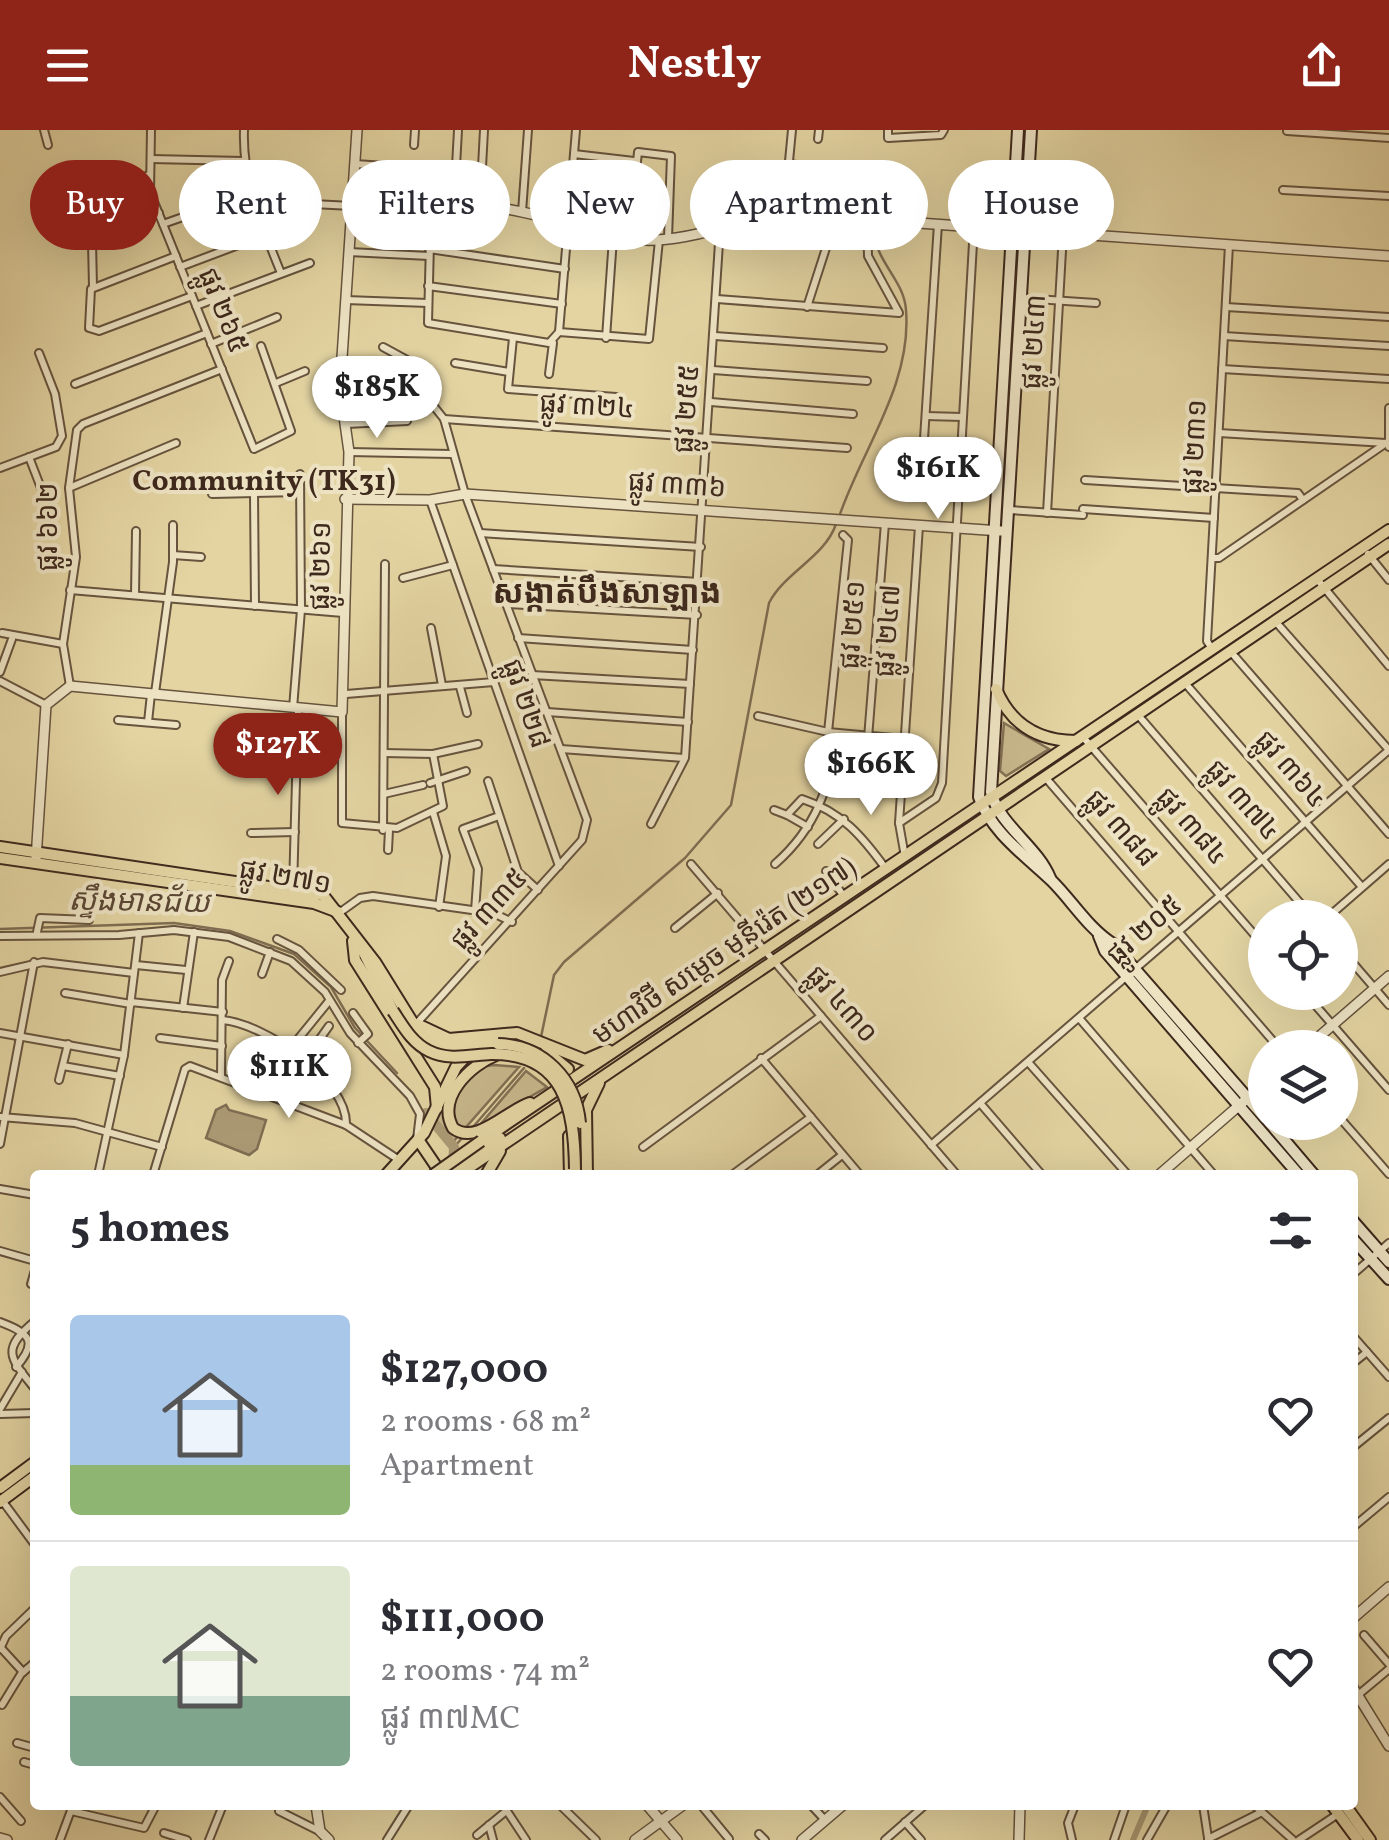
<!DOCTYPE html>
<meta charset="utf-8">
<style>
body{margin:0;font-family:Vollkorn,"Noto Sans Khmer",serif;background:#f2f2f3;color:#2b2b33;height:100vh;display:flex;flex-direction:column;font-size:38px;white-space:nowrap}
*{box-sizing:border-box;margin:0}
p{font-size:32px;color:#7c7c81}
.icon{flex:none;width:55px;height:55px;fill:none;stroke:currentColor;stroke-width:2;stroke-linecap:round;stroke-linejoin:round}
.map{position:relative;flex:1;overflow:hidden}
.sheet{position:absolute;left:30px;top:1040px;width:1328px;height:640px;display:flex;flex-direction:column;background:#fff;border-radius:10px;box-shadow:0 10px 40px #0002}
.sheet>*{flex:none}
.top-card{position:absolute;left:30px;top:30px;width:1330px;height:90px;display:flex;gap:20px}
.fabs{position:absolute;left:1248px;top:770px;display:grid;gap:20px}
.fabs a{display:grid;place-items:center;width:110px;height:110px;border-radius:50%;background:#fff;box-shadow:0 10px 40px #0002;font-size:50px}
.price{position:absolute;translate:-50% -85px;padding:0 22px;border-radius:35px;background:#fff;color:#222;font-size:32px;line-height:65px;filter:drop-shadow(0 2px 5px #0008)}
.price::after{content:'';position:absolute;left:50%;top:60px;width:30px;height:22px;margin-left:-15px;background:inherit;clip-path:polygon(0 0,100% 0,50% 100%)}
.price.selected{background:#8f2418;color:#fff}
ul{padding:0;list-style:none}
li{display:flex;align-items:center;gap:30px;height:250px;padding:0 40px}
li+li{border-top:2px solid #e1e1e2}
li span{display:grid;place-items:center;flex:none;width:280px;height:200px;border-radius:10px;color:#555}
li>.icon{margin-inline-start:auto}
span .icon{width:120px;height:120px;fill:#fffc;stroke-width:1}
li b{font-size:42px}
h2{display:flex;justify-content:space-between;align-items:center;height:120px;padding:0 40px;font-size:42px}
.chip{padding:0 35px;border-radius:45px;background:#fff;box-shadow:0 10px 40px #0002;font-size:35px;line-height:90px}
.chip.selected{background:#8f2418;color:#fff}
header{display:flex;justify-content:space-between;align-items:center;height:130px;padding:0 40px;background:#8f2418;color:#fff;font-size:45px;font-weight:700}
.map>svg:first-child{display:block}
.green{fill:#c7b78b;stroke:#827054;stroke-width:2.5}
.water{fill:#ab9a75;stroke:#7f6d52;stroke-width:2.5}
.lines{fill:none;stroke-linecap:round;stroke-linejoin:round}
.stream{stroke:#7f6d52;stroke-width:2.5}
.canal{stroke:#ab9a75;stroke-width:6}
.river{stroke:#ab9a75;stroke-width:10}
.minor-casing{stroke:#67543e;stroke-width:10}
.tertiary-casing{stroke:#67543e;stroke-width:12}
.secondary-casing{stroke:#3e291d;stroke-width:14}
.primary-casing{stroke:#3e291d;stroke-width:14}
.minor{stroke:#ede3c3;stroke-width:6}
.tertiary{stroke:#ede3c3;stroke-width:9}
.secondary{stroke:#ede3c3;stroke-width:10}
.primary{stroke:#e3d4a2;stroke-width:10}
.primary-bridge-casing{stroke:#3e291d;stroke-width:14;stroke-linecap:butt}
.primary-bridge{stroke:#e3d4a2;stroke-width:10}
.labels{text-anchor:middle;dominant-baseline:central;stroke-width:8;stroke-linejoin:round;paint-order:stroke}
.street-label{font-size:28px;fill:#3e291d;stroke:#ede3c3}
.neighbourhood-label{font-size:30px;font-weight:bold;fill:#3e291d;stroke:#ede3c3}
.water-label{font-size:30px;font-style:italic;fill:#594533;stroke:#ede3c3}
.quarter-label{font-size:32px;font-weight:bold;fill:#3e291d;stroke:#ede3c3}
</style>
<header><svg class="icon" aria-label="menu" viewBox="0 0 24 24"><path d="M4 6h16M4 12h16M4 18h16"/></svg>Nestly<svg class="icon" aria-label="share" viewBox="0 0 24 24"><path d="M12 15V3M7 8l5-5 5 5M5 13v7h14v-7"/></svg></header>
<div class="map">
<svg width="1389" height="1710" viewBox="0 0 1389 1710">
<rect width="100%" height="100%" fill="#e3d4a2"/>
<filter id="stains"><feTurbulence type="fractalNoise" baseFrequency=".002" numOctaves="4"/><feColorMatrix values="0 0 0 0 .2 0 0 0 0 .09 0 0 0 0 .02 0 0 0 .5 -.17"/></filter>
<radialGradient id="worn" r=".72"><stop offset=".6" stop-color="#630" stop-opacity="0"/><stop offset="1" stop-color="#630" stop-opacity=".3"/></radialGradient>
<g class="green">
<path d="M 1004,593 L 1049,619 L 1006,646 L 1000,641 Z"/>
<path d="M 494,935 L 519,937 L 452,1013 L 435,993 L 457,945 L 461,940 Z"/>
<path d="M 526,941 L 547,957 L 479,996 Z"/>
</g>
<path class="water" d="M 226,975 L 229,980 L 266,990 L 257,1019 L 249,1025 L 206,1008 L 216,980 Z"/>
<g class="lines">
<g class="stream">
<path d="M 839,387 C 862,319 912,255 906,180 C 904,148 872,130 874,95"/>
<path d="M 0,799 L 174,793 L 230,801 L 294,824 L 331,857 L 355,898 L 397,943"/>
<path d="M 541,907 L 554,845 L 564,832 L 685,728 L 731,675 L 769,473 C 785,442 825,427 836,394"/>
<path d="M 473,997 L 524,938"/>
<path d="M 454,1017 L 464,1006"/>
</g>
<path class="canal" d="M 1133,1710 L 1148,1675"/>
<path class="river" d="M 426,983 L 454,1017 L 453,1037"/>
<defs>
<g id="minor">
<path d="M 44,0 L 48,15"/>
<path d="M 151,0 L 150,62 L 254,319 L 291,301 L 261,216"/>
<path d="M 244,0 C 242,51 262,96 281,143"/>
<path d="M 888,0 L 888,8 L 941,5 L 944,0"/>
<path d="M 1287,1 L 1389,8"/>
<path d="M 818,9 L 819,0"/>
<path d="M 414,15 L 415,0"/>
<path d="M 574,24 L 634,31"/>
<path d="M 151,29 L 243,31"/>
<path d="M 355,34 L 432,39"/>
<path d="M 789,34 L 826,39"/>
<path d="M 1283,60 L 1389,66"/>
<path d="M 431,72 L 428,193 L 549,213 L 559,202"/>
<path d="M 454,73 L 458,0"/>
<path d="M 480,74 L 484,0"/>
<path d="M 522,82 L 528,0"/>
<path d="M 784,83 L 792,0"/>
<path d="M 258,84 L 293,73 L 352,76"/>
<path d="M 163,94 L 251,63"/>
<path d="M 733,94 L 729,66 L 731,40 L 759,41"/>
<path d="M 629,109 L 638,22 L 671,26 L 668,108"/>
<path d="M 92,112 L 159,83"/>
<path d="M 429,119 L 565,139"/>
<path d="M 349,122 L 429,126"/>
<path d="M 176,126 L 91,159 L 89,198 L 99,201 L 192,166"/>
<path d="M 180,137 L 265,105"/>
<path d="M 428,156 L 562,174"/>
<path d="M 93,157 L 92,112 L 79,68 L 149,45"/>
<path d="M 1020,168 L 1096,173"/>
<path d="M 717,169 L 899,183 L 868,126 L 867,89"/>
<path d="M 346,170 L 428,173"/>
<path d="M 196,176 L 310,133"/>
<path d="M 807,177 L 836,87"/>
<path d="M 1226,177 L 1389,187"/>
<path d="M 559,202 L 576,0"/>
<path d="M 559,202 L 649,209 L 659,110"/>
<path d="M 715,206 L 883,218"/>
<path d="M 1224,206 L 1389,216"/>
<path d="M 513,208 L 508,259 L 616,267"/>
<path d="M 606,208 L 613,108"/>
<path d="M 211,214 L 277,187"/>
<path d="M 383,217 L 427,241 L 428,269 L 444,289 L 465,364 L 587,690 L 582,710 L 417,893"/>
<path d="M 455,233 L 509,242"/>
<path d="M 1222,239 L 1389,249"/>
<path d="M 713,240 L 867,251"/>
<path d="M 549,244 L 553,213"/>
<path d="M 276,253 L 305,241"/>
<path d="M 75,254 L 207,203"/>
<path d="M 711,272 L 853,284"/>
<path d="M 1389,278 L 1389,317"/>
<path d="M 926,286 L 962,287"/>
<path d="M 444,289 L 847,318"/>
<path d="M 346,294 L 407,291"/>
<path d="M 1219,303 L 1386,313"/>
<path d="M 349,322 L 452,324"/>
<path d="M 923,324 L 938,94"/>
<path d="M 29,327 L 41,358"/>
<path d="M 0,338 L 56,317 L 62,306 L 55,264 L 39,223"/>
<path d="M 1085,350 L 1298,363 L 1303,370"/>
<path d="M 69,358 L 176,313"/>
<path d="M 254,363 L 255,476"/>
<path d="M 212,364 L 300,362"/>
<path d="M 430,370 L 559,736"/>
<path d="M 1083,379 L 1214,388"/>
<path d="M 1009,380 L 1083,385"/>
<path d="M 1047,383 L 1063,103"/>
<path d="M 480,403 L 701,417"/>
<path d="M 1368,424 L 1389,450"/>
<path d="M 173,425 L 201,427"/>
<path d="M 1212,428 L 1219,428 L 1389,311"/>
<path d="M 493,439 L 699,452"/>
<path d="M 403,448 L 453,435"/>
<path d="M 1317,449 L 1389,536"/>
<path d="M 70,460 L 343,483"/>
<path d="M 135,465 L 136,401"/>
<path d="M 506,474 L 697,485"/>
<path d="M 1275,491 L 1389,620"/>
<path d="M 431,498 L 442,555"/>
<path d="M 2,503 L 63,514"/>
<path d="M 518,508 L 693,520"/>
<path d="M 1212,519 L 1207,511 L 1229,115"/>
<path d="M 1231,522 L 1389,704"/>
<path d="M 0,542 L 12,509"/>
<path d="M 532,545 L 690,554"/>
<path d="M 0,551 L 46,575"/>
<path d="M 1185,553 L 1362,757"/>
<path d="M 70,556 L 63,514 L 76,427 L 69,358 L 77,300 L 83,294 L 222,239"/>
<path d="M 460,557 L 467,583"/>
<path d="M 155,563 L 173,432 L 173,395"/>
<path d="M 346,564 L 494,552"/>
<path d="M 293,578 L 301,480 L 300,344"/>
<path d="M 342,582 L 342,693 L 397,698 L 443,676 L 433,624"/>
<path d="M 547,582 L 688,592"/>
<path d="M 1138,585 L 1313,788"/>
<path d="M 758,586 L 828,602 L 904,609"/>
<path d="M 118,590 L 176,595"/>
<path d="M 148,592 L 151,564"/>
<path d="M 828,602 L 848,410 L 843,405"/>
<path d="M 1083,607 L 1265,817"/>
<path d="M 561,619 L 684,628"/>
<path d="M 384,623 L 433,624 L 478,614"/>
<path d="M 845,636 L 866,638"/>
<path d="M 1045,647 L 1279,918"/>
<path d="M 488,651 L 518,742 L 538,760"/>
<path d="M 430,653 L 466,641"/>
<path d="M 864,659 L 885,393"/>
<path d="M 384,664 L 423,655"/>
<path d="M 774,680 L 787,685 L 802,669 C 842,682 862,706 886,739"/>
<path d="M 433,682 L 446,726 L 439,777"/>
<path d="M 787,685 L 808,697"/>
<path d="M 899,693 L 936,668 L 942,653 L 974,96"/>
<path d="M 651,694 L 685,628 L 720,98"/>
<path d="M 383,700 L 385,434"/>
<path d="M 251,703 L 295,702"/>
<path d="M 818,714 L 844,689"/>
<path d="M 388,720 L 389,700"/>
<path d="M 905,727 L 899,693 L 919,396"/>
<path d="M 691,734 L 957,1045"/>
<path d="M 775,734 C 816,698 831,656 836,603"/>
<path d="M 826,741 L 845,768"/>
<path d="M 293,759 L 298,579"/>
<path d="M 475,781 L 478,739 L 463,699 L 499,686"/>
<path d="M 339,783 L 360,768 L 373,766 L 493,783 L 512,792"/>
<path d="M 1327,788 L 1389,734"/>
<path d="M 675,798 L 718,763"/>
<path d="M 37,802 L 40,788 L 89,790"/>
<path d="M 0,806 L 119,805 L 174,800 L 229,807 L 291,831 L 325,862 L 350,903 L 410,966 L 420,984 L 417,1009"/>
<path d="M 277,809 L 299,820 L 341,860"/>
<path d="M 1340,818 L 1389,875"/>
<path d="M 136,835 L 186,840"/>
<path d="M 0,842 L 43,832 L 134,843"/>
<path d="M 262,844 L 270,822"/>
<path d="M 1304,862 L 1389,960"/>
<path d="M 65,863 L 131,874"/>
<path d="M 131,872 L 223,882"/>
<path d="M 183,878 L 194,802"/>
<path d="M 353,883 L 368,904 L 358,913"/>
<path d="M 1079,888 L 1214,1045"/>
<path d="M 222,890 C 263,893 348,949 346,995"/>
<path d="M 0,903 L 124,925"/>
<path d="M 160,908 L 222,916"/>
<path d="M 290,919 L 329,871"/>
<path d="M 761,928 L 860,1045"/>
<path d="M 304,931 L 329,896"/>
<path d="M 1028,932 L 1128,1045"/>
<path d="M 63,936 L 120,946"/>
<path d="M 221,947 L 222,850 L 229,831"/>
<path d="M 59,950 L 68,914"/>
<path d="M 980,973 L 1042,1045"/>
<path d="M 1,987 L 75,993 L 162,1017"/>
<path d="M 1340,988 L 1389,1044"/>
<path d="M 0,1014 L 34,832"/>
<path d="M 931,1015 L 1389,620"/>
<path d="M 643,1017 L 821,886"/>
<path d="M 98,1045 L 124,925 L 139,803"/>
<path d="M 153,1045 L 185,939 L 190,936 L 346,995 L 399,1030"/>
<path d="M 732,1045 L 811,987"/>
<path d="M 817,1045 L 842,1025"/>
<path d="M 0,1059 L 35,1065"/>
<path d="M 0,1121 L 35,1131"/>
<path d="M 1352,1145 L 1389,1113"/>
<path d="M 31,1154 L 35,1140"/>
<path d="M 35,1191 C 0,1220 10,1228 35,1259"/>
<path d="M 0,1192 C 29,1203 39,1211 16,1237"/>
<path d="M 1352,1205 L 1389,1247"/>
<path d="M 1352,1234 L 1367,1222"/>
<path d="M 0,1279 L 22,1242"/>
<path d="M 0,1284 L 35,1283"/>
<path d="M 1352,1318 L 1389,1288"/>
<path d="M 1,1369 L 35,1415"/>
<path d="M 1352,1398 L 1389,1367"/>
<path d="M 1364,1505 L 1389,1534"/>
<path d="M 1,1518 L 23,1542"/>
<path d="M 0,1519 L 6,1506 L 35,1478"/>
<path d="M 1358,1565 L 1389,1539"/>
<path d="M 2,1575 L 21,1544 L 35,1532"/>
<path d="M 17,1613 L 35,1618"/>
<path d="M 24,1632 L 35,1635"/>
<path d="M 0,1667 L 21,1691"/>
<path d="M 503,1675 L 526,1710"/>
<path d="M 560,1675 L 596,1710"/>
<path d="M 701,1675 L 729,1709"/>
<path d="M 811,1675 L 825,1690"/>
<path d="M 1203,1675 L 1208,1708"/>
<path d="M 1254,1675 L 1293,1710"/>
<path d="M 71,1681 L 144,1698 L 156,1675"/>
<path d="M 279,1681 L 319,1701"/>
<path d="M 905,1692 L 921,1710"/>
<path d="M 489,1695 L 493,1710"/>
<path d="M 164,1703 L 187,1710"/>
<path d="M 759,1704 L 765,1710"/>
<path d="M 477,1705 L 505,1682"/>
<path d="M 1208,1709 L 1262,1682"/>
<path d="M 60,1710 L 73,1675"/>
<path d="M 209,1710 L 223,1675"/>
<path d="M 387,1710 L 409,1675"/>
<path d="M 885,1710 L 925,1675"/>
<path d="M 1072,1710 L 1068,1693 L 1075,1675"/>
<path d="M 1114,1710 L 1126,1675"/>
<path d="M 1147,1710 L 1167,1675"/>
<path d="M 1299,1710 L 1338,1684"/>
</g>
<g id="tertiary">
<path d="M 353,68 C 409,71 467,70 522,82 C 573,92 599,112 657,110 C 697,108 738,92 777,83 L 1389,126"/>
<path d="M 345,369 L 430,370 L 465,364 L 1001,401"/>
<path d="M 36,729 L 46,575 L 70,556 L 342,582 L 349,322 L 340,258 L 357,0"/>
<path d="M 1306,918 L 1389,846"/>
<path d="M 1159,1045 L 1265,953"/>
<path d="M 1352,1489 L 1389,1457"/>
<path d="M 1352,1556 L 1389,1616"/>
<path d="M 316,1675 L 320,1701 L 329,1710"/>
<path d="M 647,1675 L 677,1710"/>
<path d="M 0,1708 L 7,1710"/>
<path d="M 635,1710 L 683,1675"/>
<path d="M 802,1710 L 843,1675"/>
<path d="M 1019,1710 L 1020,1675"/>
</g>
<g id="secondary">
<path d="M 1018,0 L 979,667 C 991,702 1027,727 1052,751 C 1073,772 1088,798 1113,814 L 1265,988"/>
<path d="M 1031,0 L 991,662 C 999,695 1037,716 1050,748"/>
<path d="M 1099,806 L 1105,821 L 1299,1045"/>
<path d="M 1269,992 L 1314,1045"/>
<path d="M 1352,1090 L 1389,1132"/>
<path d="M 1352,1108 L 1389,1149"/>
</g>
<g id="primary">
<path d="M 996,559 C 1011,595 1038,611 1076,611"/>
<path d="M 0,717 L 323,765 L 375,832 L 421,906 L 450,918 L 498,914"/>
<path d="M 0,728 L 314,773 L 338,782"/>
<path d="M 353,811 L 355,830 L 435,957 L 437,978"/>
<path d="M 363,821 L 393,881"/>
<path d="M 417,894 L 449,909 L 517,903 L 585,930 L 608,920"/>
<path d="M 546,921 L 568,939"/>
<path d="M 496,925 C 470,935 436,968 453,998 C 476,1016 506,981 530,973"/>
<path d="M 569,1006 L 570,1045"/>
<path d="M 419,1011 L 442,1045"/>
<path d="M 481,1011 L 1389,400"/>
<path d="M 386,1045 L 424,1003 L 456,937 L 470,922"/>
<path d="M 447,1045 L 500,1008"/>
<path d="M 458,1045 L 1389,414"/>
<path d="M 486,1045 L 500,1021"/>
<path d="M 587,1045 L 586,980 L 599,953"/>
<path d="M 0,1358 L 35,1332"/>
<path d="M 0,1372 L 35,1346"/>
<path d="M 1332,1675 L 1358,1710"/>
<path d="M 1345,1675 L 1370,1710"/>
</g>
</defs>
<use href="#minor" class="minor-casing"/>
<use href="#tertiary" class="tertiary-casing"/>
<use href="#secondary" class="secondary-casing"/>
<use href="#primary" class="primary-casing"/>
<use href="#minor" class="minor"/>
<use href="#tertiary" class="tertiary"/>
<use href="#secondary" class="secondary"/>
<use href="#primary" class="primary"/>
<defs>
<g id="primary-bridge">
<path d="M 393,881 C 403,896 412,913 429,921 C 449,931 470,925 491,924 C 565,923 574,979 575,1039"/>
<path d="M 498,914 C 543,915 576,949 580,993"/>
<path d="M 433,1045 L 481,1011"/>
</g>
</defs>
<use href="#primary-bridge" class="primary-bridge-casing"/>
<use href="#primary-bridge" class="primary-bridge"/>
</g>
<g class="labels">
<g class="street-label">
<text transform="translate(222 181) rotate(68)">ផ្លូវ ២៦៥</text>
<text transform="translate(1035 212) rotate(-87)">ផ្លូវ ២៤៣</text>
<text transform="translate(587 277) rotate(4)">ផ្លូវ ៣២៤</text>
<text transform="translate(688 279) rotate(-86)">ផ្លូវ ២៥៥</text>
<text transform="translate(1196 317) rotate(-87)">ផ្លូវ ២៣១</text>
<text transform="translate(677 356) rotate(4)">ផ្លូវ ៣៣៦</text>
<text transform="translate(49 397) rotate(-90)">ផ្លូវ ៦៦២</text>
<text transform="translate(322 436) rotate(-89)">ផ្លូវ ២៦១</text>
<text transform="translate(854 495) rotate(-86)">ផ្លូវ ២៥១</text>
<text transform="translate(889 501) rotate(-86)">ផ្លូវ ២៤៧</text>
<text transform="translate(525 574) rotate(71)">ផ្លូវ ២២៨</text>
<text transform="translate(1290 640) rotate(49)">ផ្លូវ ៣៦៤</text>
<text transform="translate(1242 671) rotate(49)">ផ្លូវ ៣៧៤</text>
<text transform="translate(1191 697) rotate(49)">ផ្លូវ ៣៨៤</text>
<text transform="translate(1120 699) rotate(49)">ផ្លូវ ៣៨៨</text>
<text transform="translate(285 748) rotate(10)">ផ្លូវ ២៧១</text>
<text transform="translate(490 780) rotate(-48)">ផ្លូវ ៣៣៥</text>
<text transform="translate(1145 801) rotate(-41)">ផ្លូវ ២០៥</text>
<text transform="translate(725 822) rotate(-34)">មហាវិថី សម្តេច មុនីរ៉េត (២១៧)</text>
<text transform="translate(841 875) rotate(49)">ផ្លូវ ៤៣០</text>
</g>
<g class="neighbourhood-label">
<text x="264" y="352">Community (TK31)</text>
</g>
<g class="water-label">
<text transform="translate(139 773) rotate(1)">ស្ទឹងមានជ័យ</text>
</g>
<g class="quarter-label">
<text x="607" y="465">សង្កាត់បឹងសាឡាង</text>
</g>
</g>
<rect width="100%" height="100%" filter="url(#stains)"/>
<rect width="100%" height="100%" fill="url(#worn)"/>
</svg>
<div class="fabs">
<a><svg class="icon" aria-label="locate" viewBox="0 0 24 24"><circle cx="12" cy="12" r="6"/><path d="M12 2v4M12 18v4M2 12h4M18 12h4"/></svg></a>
<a><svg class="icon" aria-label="layers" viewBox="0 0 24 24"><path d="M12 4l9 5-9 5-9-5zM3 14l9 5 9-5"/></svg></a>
</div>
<b class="price" style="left:377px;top:311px">$185K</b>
<b class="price" style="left:938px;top:392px">$161K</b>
<b class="price selected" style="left:278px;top:668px">$127K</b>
<b class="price" style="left:871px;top:688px">$166K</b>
<b class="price" style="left:289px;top:991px">$111K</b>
<div class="top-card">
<a class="chip selected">Buy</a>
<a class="chip">Rent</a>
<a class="chip">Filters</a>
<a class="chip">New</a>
<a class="chip">Apartment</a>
<a class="chip">House</a>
</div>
<section class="sheet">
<h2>5 homes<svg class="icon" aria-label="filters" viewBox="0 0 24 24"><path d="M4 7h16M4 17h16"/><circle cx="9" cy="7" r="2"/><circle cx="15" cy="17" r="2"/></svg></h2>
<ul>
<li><span style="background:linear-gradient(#a9c7e8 75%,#8fb573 0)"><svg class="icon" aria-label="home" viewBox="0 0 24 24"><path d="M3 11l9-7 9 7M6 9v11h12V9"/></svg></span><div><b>$127,000</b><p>2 rooms · 68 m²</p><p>Apartment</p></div><svg class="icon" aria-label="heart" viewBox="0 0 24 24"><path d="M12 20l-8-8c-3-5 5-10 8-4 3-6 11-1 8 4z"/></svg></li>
<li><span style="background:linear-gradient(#dfe7d0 65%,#7fa58c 0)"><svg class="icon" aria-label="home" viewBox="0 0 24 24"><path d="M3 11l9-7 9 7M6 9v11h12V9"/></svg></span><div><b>$111,000</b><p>2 rooms · 74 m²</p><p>ផ្លូវ ៣៧MC</p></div><svg class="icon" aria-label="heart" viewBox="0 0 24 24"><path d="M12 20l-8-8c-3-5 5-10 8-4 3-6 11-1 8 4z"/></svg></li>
</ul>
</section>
</div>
